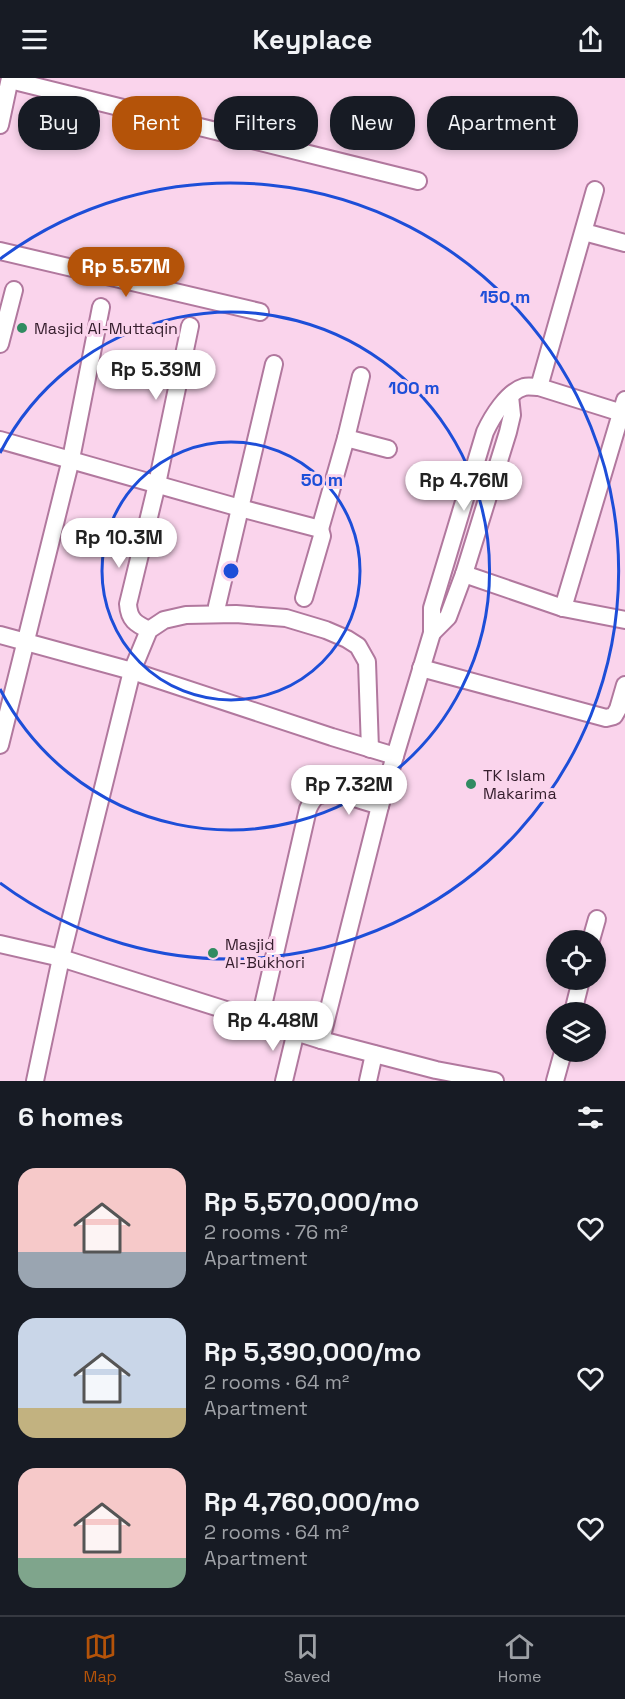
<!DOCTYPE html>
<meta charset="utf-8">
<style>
body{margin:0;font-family:"Space Grotesk",sans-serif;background:#242831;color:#f1f3f6;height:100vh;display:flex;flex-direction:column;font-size:22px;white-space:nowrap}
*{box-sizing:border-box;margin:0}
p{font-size:20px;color:#9ea1a6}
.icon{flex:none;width:33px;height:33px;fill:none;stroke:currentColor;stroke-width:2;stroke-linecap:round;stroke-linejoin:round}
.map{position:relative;height:1003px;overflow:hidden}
.panel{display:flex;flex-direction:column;background:#171b24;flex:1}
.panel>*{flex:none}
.top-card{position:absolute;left:18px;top:18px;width:590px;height:54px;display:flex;gap:12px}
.tools{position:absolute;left:546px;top:852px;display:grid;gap:12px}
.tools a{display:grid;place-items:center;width:60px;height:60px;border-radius:50%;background:#171b24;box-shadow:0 3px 9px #0003;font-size:30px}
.price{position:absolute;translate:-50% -51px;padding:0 14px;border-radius:21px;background:#fff;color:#222;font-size:20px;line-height:39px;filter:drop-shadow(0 2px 3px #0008)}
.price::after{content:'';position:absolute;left:50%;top:36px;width:18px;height:14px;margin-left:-9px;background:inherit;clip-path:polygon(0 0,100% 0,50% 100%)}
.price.on{background:#b45309;color:#fff}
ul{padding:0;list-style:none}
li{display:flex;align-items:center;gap:18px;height:150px;padding:0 18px}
li span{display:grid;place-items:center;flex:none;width:168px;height:120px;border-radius:18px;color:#555}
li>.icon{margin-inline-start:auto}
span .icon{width:72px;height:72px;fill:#fffc;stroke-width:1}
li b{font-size:26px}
h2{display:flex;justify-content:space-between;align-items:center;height:72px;padding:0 18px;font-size:26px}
.pill{padding:0 21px;border-radius:24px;background:#171b24;box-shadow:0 3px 9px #0003;font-size:21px;line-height:54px}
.pill.on{background:#b45309;color:#fff}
header{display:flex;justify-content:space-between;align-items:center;height:78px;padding:0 18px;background:#171b24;font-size:27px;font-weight:700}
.tab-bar{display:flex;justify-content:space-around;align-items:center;height:84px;border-top:2px solid #363941;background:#171b24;font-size:16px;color:#9ea1a6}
.tab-bar a{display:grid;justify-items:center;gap:3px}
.tab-bar .on{color:#b45309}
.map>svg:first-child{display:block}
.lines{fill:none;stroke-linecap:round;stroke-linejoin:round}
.street-casing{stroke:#b1789e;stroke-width:20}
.street{stroke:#fff;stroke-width:16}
.ring{fill:none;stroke:#1d4ed8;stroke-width:3}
.poi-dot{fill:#308b61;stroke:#fad4ec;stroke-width:2}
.labels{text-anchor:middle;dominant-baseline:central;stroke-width:6;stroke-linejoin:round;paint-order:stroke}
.poi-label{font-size:16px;fill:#351e2d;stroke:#fad4ec;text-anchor:start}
.centre{fill:#1d4ed8;stroke:#fad4ec;stroke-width:3}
.ring-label{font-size:18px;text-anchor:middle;font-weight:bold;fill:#1d4ed8;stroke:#fad4ec;stroke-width:6;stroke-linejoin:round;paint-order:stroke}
</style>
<header><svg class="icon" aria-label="menu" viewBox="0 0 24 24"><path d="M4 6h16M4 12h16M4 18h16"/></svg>Keyplace<svg class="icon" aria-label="share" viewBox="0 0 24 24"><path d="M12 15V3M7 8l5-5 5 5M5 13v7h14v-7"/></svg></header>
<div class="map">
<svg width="625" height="1003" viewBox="0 0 625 1003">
<rect width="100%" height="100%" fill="#fad4ec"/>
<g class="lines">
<defs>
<g id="street">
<path d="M 10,2 L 418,103"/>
<path d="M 0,47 L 10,0"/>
<path d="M 584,154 L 625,165"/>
<path d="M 0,173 L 260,234"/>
<path d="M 0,266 L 14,212"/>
<path d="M 539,309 L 595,112"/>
<path d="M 346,360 L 388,371"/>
<path d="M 0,362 L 240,430 L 320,451 L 322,458 L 304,520"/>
<path d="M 320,451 L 346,360 L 361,298"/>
<path d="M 464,496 L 563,530 L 625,542"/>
<path d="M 217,528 L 274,286"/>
<path d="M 563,530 L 625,322"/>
<path d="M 149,552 C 136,546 129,542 128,526 L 157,406 L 190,248"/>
<path d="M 432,555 L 448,539 L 464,496 L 508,354 L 512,337 L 510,318"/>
<path d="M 0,557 L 132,593 L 332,659 L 395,678 L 380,728 L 321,962"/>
<path d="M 421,590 L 606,640 L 614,638 L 618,631 L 625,607"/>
<path d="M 0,667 L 71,381 L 101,229"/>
<path d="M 395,678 L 432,555 L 432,530 L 485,354 C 492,339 507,314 524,309 C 528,308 534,309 539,309 L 625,336"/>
<path d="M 591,862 L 597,841"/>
<path d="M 0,866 L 61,880 L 321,962 L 436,992 L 495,1003"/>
<path d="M 573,934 L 581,902"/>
<path d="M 260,941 L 308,731 C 311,725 313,719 320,717 C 334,711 366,724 380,728"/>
<path d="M 35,1003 L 61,880 L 132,593 L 149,552 L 164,542 L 186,537 L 236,536 L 286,540 L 326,552 L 347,561 L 358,568 L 367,584 L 370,671"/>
<path d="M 284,1003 L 296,953"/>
<path d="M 368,1003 L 374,976"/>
<path d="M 555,1003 L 563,974"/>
</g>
</defs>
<use href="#street" class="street-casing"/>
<use href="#street" class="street"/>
</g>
<g class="ring">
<circle cx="231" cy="493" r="129"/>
<path d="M0 375A259 259 0 1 1 0 611"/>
<path d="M0 181A388 388 0 1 1 0 805"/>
</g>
<g class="poi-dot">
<circle cx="22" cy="250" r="6"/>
<circle cx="471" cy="706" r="6"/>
<circle cx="213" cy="875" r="6"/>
</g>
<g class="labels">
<g class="poi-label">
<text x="34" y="250">Masjid Al-Muttaqin</text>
<text x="483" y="697">TK Islam<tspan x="483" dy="18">Makarima</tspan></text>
<text x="225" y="866">Masjid<tspan x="225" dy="18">Al-Bukhori</tspan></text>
</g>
</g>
<circle cx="231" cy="493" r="9" class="centre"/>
<g class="ring-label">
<text x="505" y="225">150 m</text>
<text x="414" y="316">100 m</text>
<text x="322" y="408">50 m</text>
</g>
</svg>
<div class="tools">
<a><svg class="icon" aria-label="locate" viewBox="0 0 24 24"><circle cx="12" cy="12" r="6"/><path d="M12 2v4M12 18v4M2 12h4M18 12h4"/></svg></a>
<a><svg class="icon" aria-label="layers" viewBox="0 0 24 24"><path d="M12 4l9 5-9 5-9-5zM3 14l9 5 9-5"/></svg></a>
</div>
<b class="price on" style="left:126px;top:220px">Rp 5.57M</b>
<b class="price" style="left:156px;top:323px">Rp 5.39M</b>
<b class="price" style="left:464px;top:434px">Rp 4.76M</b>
<b class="price" style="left:119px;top:491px">Rp 10.3M</b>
<b class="price" style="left:349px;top:738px">Rp 7.32M</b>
<b class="price" style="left:273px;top:974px">Rp 4.48M</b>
<div class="top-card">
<a class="pill">Buy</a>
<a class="pill on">Rent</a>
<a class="pill">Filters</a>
<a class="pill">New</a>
<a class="pill">Apartment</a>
</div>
</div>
<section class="panel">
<h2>6 homes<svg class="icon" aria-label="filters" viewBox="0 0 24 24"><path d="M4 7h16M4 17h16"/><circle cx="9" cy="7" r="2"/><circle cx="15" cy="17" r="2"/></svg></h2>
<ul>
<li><span style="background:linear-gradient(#f6c9c9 70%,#9aa5b1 0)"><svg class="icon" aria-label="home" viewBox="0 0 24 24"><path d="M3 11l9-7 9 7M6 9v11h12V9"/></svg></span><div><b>Rp 5,570,000/mo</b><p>2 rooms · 76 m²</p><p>Apartment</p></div><svg class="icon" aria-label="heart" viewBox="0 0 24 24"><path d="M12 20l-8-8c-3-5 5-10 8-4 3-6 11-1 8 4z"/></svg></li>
<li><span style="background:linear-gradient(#c9d6e8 75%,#c2b280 0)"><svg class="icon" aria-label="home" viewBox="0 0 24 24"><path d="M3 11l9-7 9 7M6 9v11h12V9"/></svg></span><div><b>Rp 5,390,000/mo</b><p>2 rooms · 64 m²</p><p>Apartment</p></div><svg class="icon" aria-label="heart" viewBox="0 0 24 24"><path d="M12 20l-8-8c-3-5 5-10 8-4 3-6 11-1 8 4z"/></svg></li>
<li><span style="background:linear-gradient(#f6c9c9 75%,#7fa58c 0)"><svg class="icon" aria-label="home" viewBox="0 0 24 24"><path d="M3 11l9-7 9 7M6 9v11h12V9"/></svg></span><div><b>Rp 4,760,000/mo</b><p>2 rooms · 64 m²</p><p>Apartment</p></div><svg class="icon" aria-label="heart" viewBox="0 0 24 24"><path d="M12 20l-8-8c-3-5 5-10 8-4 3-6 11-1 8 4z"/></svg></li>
</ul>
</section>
<nav class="tab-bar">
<a class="on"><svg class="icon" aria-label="map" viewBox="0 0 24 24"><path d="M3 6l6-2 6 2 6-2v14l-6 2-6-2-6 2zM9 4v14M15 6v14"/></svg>Map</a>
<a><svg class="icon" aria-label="saved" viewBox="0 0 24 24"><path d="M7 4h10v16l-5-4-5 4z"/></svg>Saved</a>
<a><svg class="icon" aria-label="home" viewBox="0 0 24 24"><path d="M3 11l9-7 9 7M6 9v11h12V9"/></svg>Home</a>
</nav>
